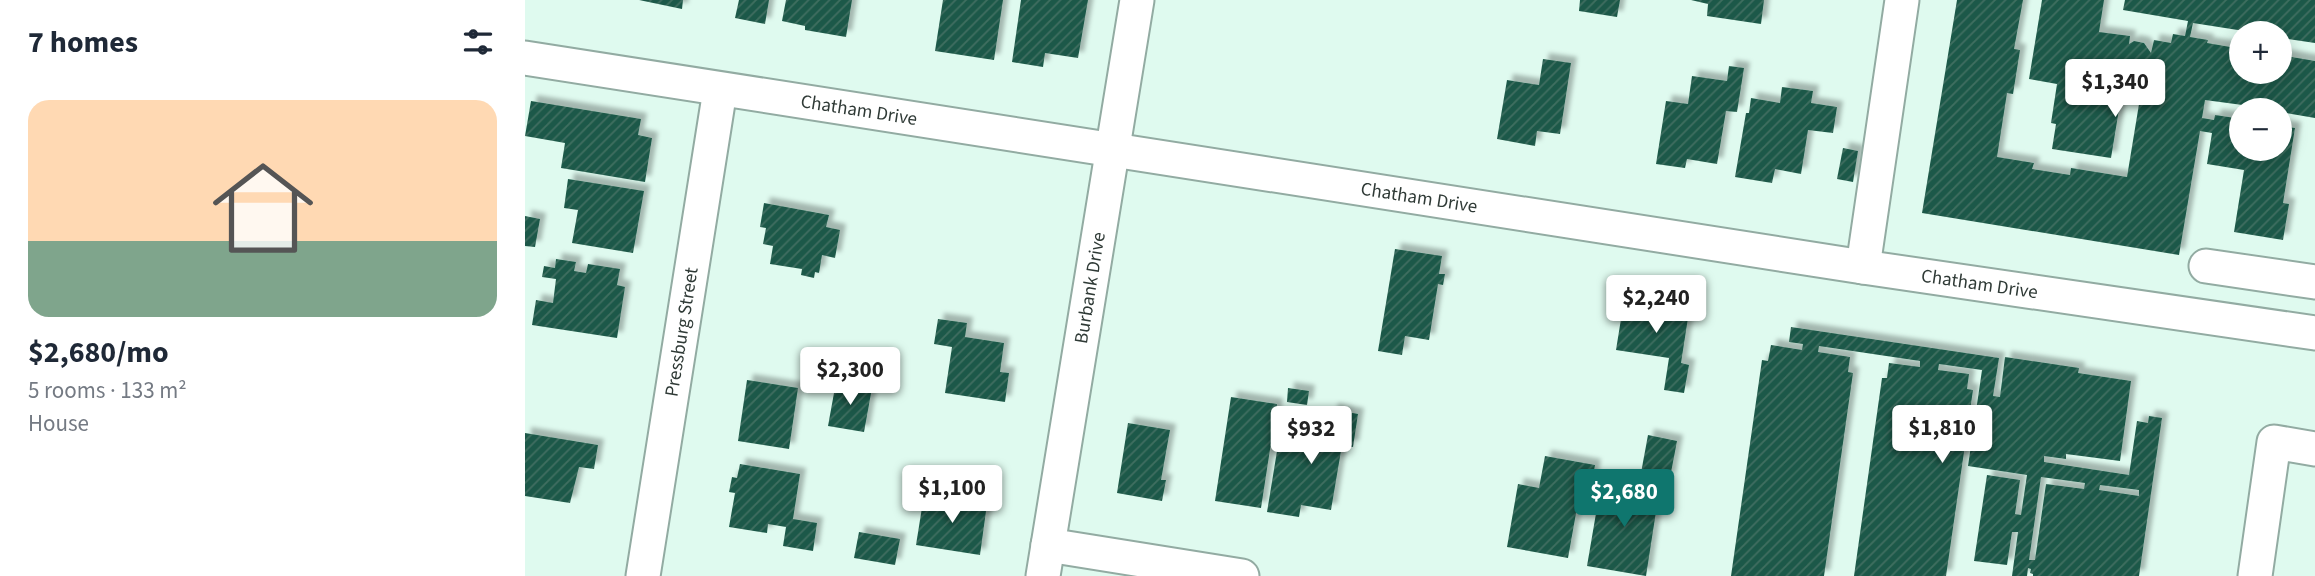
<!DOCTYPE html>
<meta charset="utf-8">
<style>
body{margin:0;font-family:"Source Sans 3",sans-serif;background:#f6f6f7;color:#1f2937;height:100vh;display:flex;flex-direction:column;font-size:26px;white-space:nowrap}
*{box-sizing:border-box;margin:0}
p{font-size:23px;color:#747a83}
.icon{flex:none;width:38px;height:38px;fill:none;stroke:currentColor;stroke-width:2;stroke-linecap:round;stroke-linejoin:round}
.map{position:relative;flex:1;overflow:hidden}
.details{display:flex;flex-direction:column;background:#fff;width:525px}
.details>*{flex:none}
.fabs{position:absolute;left:1704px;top:21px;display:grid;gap:14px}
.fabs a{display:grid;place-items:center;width:63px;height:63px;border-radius:50%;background:#fff;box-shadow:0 4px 18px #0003;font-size:35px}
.price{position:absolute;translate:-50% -60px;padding:0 16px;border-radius:7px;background:#fff;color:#222;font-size:23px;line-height:46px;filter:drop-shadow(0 2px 4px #0008)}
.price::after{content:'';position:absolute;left:50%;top:42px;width:21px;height:16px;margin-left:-10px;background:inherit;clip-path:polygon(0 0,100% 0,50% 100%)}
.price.current{background:#0f766e;color:#fff}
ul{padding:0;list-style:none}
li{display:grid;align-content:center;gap:14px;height:371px;padding:0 28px}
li+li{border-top:2px solid #e0e1e3}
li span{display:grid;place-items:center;height:217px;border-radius:21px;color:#555}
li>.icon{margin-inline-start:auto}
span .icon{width:126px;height:126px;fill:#fffc;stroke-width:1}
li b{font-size:30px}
h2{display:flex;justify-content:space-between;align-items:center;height:84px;padding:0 28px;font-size:30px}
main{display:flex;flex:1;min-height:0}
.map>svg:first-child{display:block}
.building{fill:url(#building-hatch);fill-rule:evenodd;filter:url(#shadow)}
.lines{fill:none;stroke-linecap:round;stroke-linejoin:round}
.minor-casing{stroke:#92aba2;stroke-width:37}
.minor{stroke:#fff;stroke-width:33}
.labels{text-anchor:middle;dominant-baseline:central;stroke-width:7;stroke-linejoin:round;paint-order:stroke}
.street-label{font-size:19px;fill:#2f3a36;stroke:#fff}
</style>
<main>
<section class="details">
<h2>7 homes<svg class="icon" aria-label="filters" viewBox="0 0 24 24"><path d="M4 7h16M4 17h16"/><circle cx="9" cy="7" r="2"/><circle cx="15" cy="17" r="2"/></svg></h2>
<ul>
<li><span style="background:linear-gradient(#ffd9b3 65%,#7fa58c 0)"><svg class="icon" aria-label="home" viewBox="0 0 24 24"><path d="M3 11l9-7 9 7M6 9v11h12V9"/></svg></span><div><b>$2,680/mo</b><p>5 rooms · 133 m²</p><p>House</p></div></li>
</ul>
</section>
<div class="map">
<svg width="1790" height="576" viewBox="0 0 1790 576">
<defs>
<pattern id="building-hatch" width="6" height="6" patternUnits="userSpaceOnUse" patternTransform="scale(1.75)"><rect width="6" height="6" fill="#1e5948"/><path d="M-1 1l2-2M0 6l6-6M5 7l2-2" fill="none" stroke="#3f6e61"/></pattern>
<filter id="shadow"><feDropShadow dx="6" dy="-6" stdDeviation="2" flood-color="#0004"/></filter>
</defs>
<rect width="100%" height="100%" fill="#dffaef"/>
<g class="building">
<path d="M 114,0 L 158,0 L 157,9 Z"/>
<path d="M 214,0 L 244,0 L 240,24 L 210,18 Z"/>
<path d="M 261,0 L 327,0 L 321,37 L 280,30 L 280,26 L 257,21 Z"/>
<path d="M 418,0 L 478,0 L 469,60 L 410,51 Z"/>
<path d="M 496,0 L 563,0 L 553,58 L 520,53 L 518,67 L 487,62 Z"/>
<path d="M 1055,0 L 1095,0 L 1092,17 L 1054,11 Z"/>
<path d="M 1166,0 L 1239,0 L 1236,24 L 1182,16 L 1183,4 Z"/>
<path d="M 1432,0 L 1498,0 L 1489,49 L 1495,50 L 1488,94 L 1482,93 L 1472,157 L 1509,163 L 1507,169 L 1545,175 L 1546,168 L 1602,177 L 1616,92 L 1611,91 L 1613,81 L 1599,79 L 1586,158 L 1527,149 L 1531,124 L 1526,123 L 1532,84 L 1504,79 L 1517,0 L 1579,0 L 1574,32 L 1605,36 L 1604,44 L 1609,41 L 1619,43 L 1626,53 L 1629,40 L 1646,43 L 1648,34 L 1660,36 L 1663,21 L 1598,10 L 1600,0 L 1790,0 L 1790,43 L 1763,39 L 1763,42 L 1755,40 L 1755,33 L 1732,33 L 1668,23 L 1665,37 L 1683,40 L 1682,43 L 1717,49 L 1717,72 L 1755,72 L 1755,55 L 1790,61 L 1790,118 L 1755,112 L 1755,110 L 1680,100 L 1677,118 L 1689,120 L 1690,115 L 1717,119 L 1717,149 L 1755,149 L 1755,126 L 1770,128 L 1758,203 L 1764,204 L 1758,240 L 1709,232 L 1719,170 L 1682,164 L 1687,133 L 1675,131 L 1654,255 L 1397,213 Z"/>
<path d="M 1018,59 L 1046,63 L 1035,134 L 1012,131 L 1010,146 L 972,139 L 982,80 L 1014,85 Z"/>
<path d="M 1204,66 L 1219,68 L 1212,112 L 1201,111 L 1192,164 L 1162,159 L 1160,168 L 1131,164 L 1141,101 L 1163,104 L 1167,76 L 1202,81 Z"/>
<path d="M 1257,87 L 1288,91 L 1286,103 L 1312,107 L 1308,133 L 1283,130 L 1276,174 L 1250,169 L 1247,183 L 1210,177 L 1221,113 L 1224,113 L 1226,98 L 1255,103 Z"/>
<path d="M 6,101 L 116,119 L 113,135 L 127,138 L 120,182 L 36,168 L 40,143 L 0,136 Z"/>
<path d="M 1318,148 L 1333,151 L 1328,182 L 1312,179 Z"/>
<path d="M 43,179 L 119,191 L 108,253 L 47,243 L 53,210 L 39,208 Z"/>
<path d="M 239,203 L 304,215 L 301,227 L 315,230 L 310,258 L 297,255 L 294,273 L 290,272 L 289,278 L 276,275 L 277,269 L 245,264 L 248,246 L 238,244 L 241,228 L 235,227 Z"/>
<path d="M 0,216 L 15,219 L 10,247 L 0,246 Z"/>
<path d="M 870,249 L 917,256 L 914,274 L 920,274 L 918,285 L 913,284 L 904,340 L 880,336 L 877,355 L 853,351 Z"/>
<path d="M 31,259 L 51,262 L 49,271 L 61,273 L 63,264 L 95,269 L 92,285 L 100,287 L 92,338 L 7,325 L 11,300 L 28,303 L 31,279 L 17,277 L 19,266 L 30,268 Z"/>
<path d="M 1100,294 L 1128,299 L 1127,303 L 1143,305 L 1143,302 L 1165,305 L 1156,363 L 1164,365 L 1159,393 L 1139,390 L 1144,358 L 1091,350 Z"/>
<path d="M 413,319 L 442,323 L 440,337 L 479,343 L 475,372 L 484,373 L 480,402 L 420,393 L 427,347 L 409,344 Z"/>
<path d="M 1266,327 L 1474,358 L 1468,396 L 1475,397 L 1480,357 L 1554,368 L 1553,373 L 1606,381 L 1595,461 L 1541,454 L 1541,459 L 1519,456 L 1519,462 L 1604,475 L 1612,421 L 1623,423 L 1624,416 L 1637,418 L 1614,576 L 1508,576 L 1508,574 L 1505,573 L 1506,569 L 1503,568 L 1502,576 L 1487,576 L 1493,532 L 1487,532 L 1482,565 L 1449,561 L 1462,475 L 1495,480 L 1490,514 L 1496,515 L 1502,475 L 1443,466 L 1457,370 L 1414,364 L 1413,370 L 1444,374 L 1442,389 L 1448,390 L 1421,576 L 1329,576 L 1357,378 L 1362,378 L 1364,363 L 1395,367 L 1395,361 L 1294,346 L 1293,352 L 1325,357 L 1323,372 L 1328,373 L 1299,576 L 1206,576 L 1237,360 L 1243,361 L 1246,345 L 1277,350 L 1278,344 L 1264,342 ZM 1516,477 L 1560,483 L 1559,489 L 1521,484 L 1510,560 L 1504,560 ZM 1575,485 L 1614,490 L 1614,496 L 1574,490 Z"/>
<path d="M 222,380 L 273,388 L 264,449 L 213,441 Z"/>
<path d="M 311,382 L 347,388 L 339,432 L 303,426 Z"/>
<path d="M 763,388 L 784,391 L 782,405 L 762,402 Z"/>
<path d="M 706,397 L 752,404 L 736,508 L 690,501 Z"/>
<path d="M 807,409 L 833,414 L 828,447 L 817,445 L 806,510 L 776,505 L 774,517 L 742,512 L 753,445 L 771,448 L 776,422 L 805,426 Z"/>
<path d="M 603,423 L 645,430 L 636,480 L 641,480 L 637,501 L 592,493 Z"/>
<path d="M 0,433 L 73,445 L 69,469 L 54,467 L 45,503 L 0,496 Z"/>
<path d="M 1123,435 L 1152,441 L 1145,478 L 1116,473 Z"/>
<path d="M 1020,456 L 1070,465 L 1065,493 L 1055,491 L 1043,558 L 982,547 L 993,484 L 1014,488 Z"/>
<path d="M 215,464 L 275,474 L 268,519 L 292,523 L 288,551 L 258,546 L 261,527 L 243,524 L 242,533 L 204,527 L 210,493 L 204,492 L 207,477 L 212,478 Z"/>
<path d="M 1098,478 L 1127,483 L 1125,498 L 1133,499 L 1121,576 L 1062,566 L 1075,490 L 1096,493 Z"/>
<path d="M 399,495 L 462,504 L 455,555 L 391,545 Z"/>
<path d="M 334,532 L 375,539 L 370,565 L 329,558 Z"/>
</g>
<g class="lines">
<defs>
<g id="minor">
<path id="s1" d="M 0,58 L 1338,267 L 1790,333"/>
<path d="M 1681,266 L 1790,282"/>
<path d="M 1338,267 L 1377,0"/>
<path d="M 523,545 L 717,576"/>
<path id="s2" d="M 118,576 L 195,90"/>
<path id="s3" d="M 518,576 L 612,0"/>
<path d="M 1730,576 L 1749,442 L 1790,449"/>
</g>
</defs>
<use href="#minor" class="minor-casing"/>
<use href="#minor" class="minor"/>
</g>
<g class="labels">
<g class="street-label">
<text stroke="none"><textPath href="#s1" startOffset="338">Chatham Drive</textPath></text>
<text stroke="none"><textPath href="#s1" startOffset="905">Chatham Drive</textPath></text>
<text stroke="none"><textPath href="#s1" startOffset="1472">Chatham Drive</textPath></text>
<text stroke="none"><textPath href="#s3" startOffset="292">Burbank Drive</textPath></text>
<text stroke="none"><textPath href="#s2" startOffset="247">Pressburg Street</textPath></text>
</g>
</g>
</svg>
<div class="fabs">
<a>+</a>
<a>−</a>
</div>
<b class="price" style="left:1590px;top:119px">$1,340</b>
<b class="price" style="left:1131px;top:335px">$2,240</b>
<b class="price" style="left:325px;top:407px">$2,300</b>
<b class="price" style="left:1417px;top:465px">$1,810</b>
<b class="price" style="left:786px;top:466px">$932</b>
<b class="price" style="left:427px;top:525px">$1,100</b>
<b class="price current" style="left:1099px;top:529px">$2,680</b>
</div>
</main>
